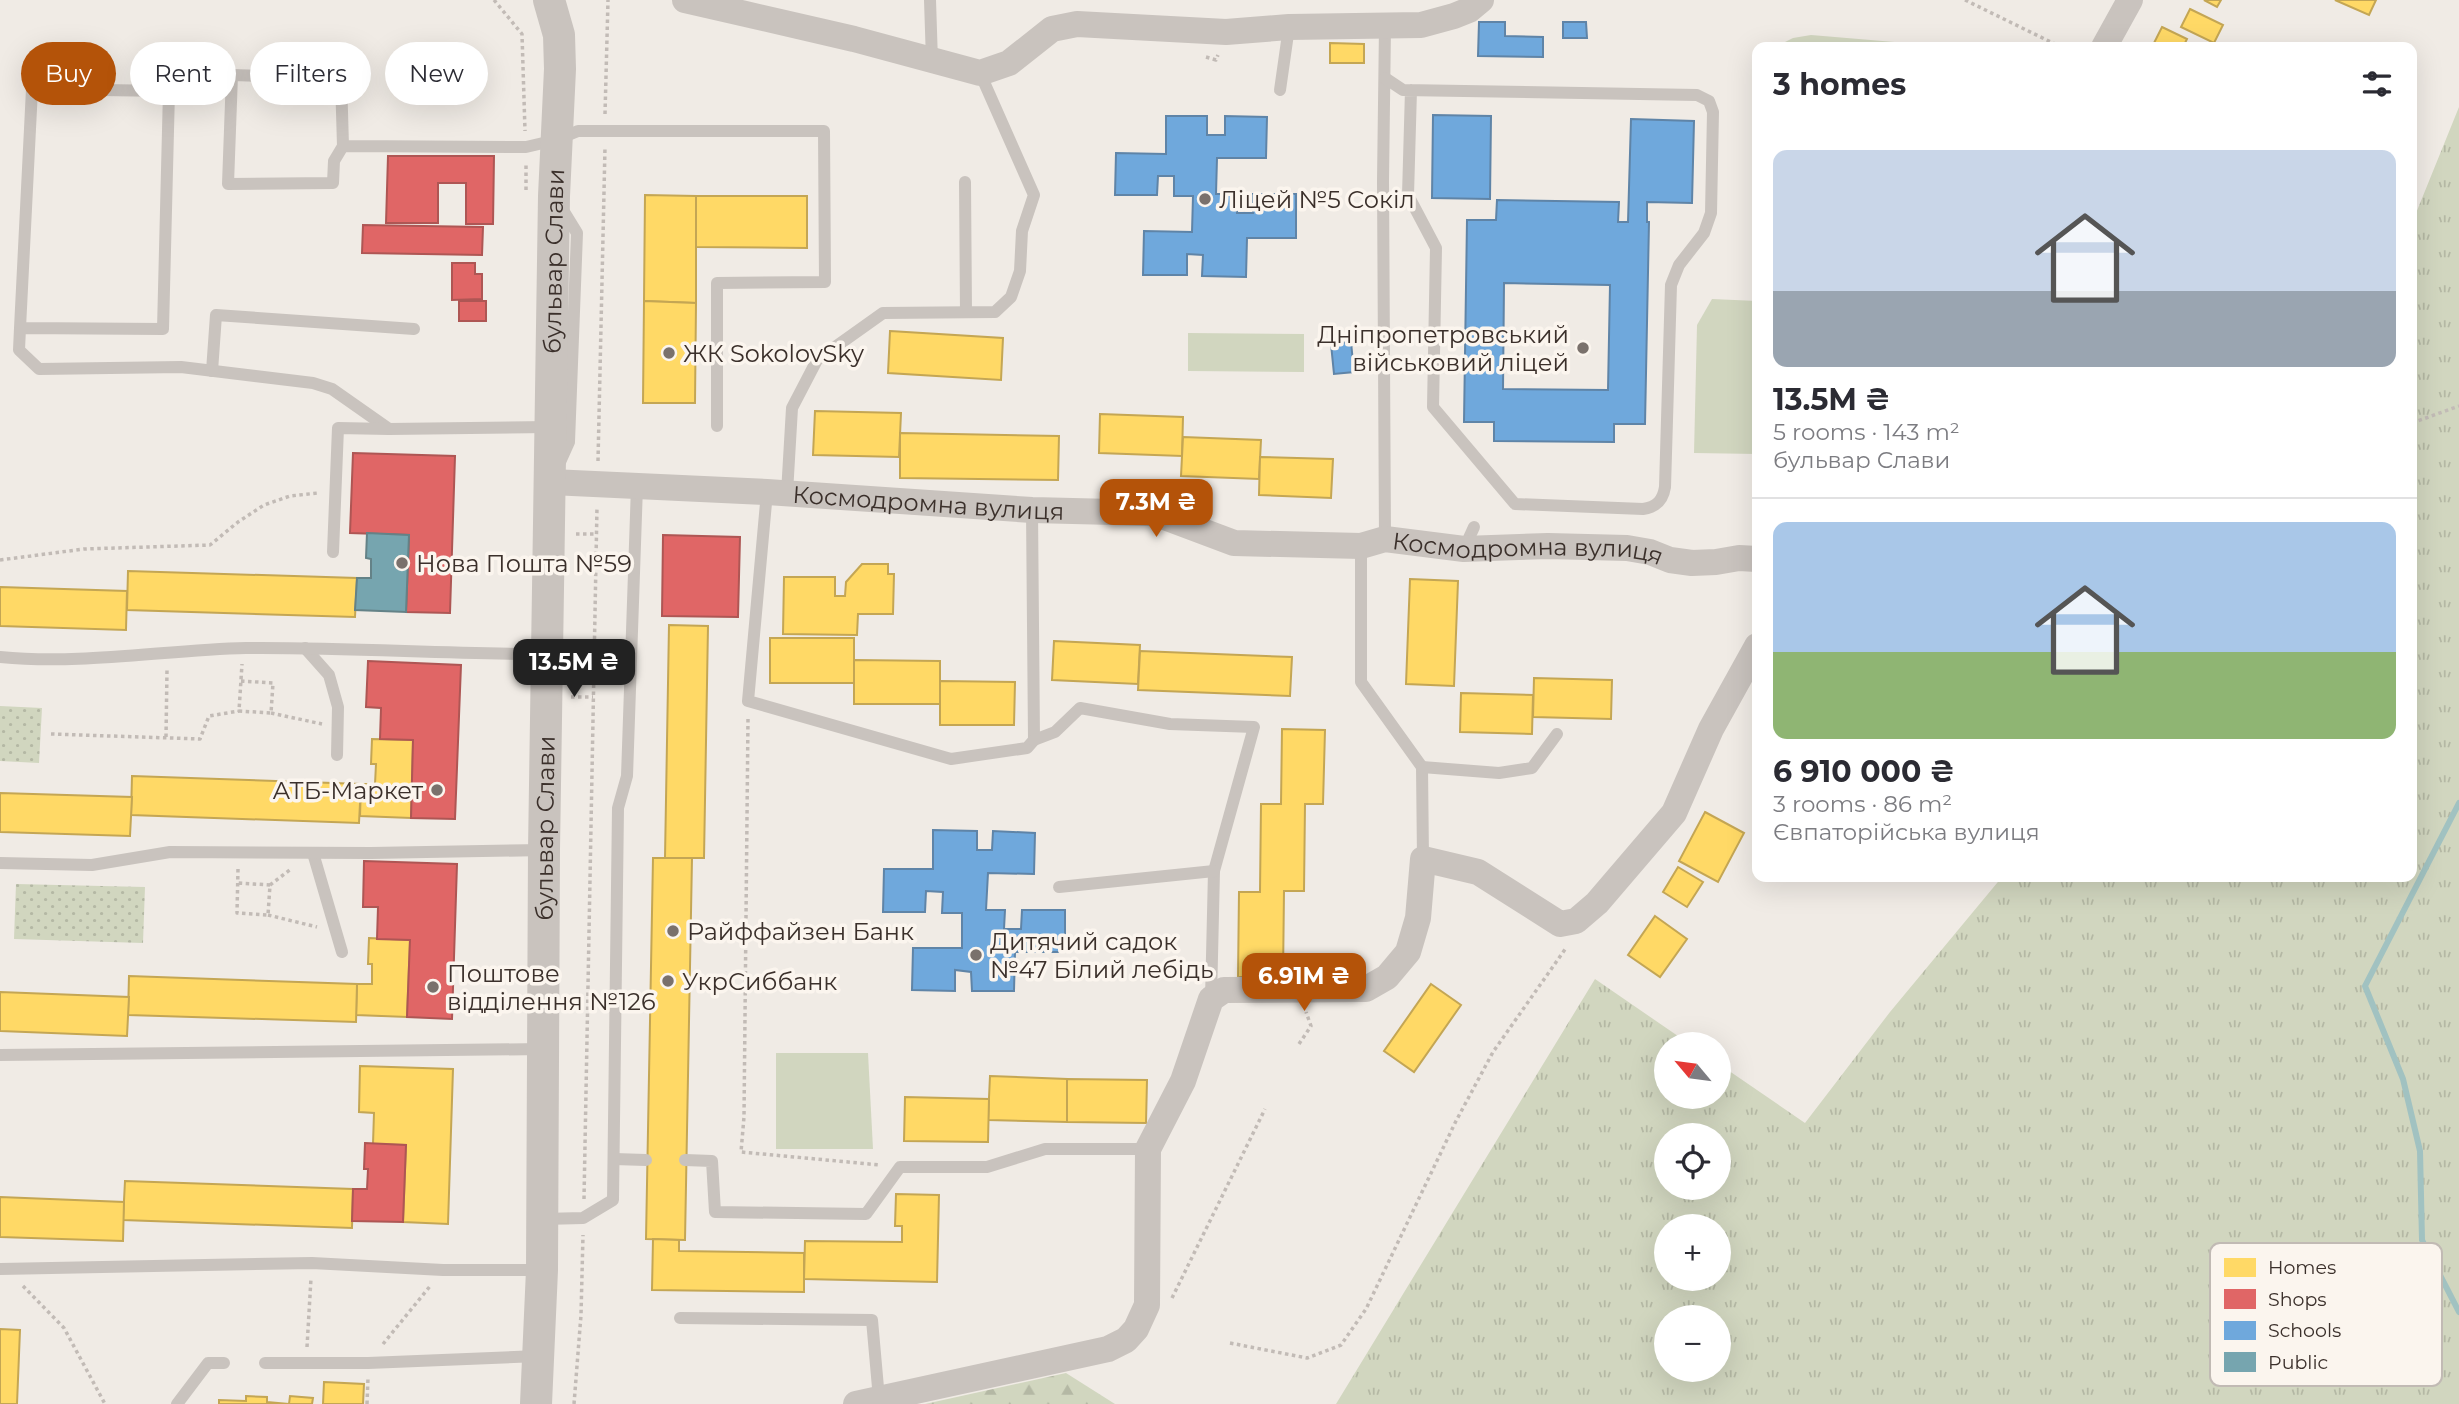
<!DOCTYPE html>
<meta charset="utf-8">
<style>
body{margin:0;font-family:Montserrat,sans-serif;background:#f7f7f7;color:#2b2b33;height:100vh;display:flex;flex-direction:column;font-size:26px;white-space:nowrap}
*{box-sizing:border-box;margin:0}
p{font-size:23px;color:#7c7c81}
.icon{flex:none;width:38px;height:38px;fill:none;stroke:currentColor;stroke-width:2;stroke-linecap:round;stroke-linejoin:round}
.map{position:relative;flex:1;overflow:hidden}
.panel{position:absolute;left:1752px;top:42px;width:665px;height:840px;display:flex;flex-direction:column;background:#fff;border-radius:14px;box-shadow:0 7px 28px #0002}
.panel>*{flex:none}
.banner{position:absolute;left:21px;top:42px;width:665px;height:63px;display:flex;gap:14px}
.needle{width:46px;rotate:299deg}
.buttons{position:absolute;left:1654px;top:1032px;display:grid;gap:14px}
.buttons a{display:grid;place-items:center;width:77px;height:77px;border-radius:50%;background:#fff;box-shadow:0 7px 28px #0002;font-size:35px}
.price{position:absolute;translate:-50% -60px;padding:0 16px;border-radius:14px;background:#b45309;color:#fff;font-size:23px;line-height:46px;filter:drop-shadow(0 2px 4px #0008)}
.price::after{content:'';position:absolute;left:50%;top:42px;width:21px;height:16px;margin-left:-10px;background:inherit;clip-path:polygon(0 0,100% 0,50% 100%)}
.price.selected{background:#222;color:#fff}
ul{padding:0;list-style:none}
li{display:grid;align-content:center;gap:14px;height:371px;padding:0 21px}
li+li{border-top:2px solid #e1e1e2}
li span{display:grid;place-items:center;height:217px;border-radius:14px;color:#555}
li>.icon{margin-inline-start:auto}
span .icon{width:126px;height:126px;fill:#fffc;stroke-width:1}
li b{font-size:30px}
h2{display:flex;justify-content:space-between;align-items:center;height:84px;padding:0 21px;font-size:30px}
.tag{padding:0 24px;border-radius:32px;background:#fff;box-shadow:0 7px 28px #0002;font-size:24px;line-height:63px}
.tag.selected{background:#b45309;color:#fff}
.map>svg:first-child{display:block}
.grass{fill:url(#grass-tufts);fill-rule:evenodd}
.forest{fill:url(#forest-firs)}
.park{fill:url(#park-dots)}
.garden{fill:#d1d6bf}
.homes{fill:#ffd966;stroke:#c4a654;stroke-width:2}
.shops{fill:#e06666;stroke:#ae5654;stroke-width:2}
.schools{fill:#6fa8dc;stroke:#5f84a7;stroke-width:2;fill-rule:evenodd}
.public{fill:#76a5af;stroke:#648287;stroke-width:2}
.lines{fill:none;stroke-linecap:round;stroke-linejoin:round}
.stream{stroke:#a1c2c1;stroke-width:6}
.path{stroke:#c2bbb6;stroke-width:3.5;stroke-dasharray:3.5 3.5;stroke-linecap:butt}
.service{stroke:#c9c3be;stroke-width:12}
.minor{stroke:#c9c3be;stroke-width:26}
.tertiary{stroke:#c9c3be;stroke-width:32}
.poi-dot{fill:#7a716c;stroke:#fbf5ee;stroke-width:2.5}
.labels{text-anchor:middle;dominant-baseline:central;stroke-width:7;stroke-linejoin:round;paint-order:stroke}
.poi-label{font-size:24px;fill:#3b302b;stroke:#fbf5ee;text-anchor:start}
.street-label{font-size:24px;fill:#3b302b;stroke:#fbf5ee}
.key{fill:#fbf5ee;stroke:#c1bab4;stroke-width:2}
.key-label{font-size:19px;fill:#3b302b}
</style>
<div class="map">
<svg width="2459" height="1404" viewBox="0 0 2459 1404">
<defs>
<pattern id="grass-tufts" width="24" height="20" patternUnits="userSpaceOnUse" patternTransform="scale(1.75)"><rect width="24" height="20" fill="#d1d6bf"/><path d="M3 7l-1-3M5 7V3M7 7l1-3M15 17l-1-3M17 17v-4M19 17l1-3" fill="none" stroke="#b4b8a4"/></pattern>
<pattern id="forest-firs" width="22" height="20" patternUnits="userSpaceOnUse" patternTransform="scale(1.75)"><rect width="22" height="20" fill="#d1d6bf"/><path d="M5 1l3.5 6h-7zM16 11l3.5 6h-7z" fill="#b4b8a4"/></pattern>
<pattern id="park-dots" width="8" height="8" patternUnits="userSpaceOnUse" patternTransform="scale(1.75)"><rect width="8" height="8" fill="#d1d6bf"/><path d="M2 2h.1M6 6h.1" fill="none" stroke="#b4b8a4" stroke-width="1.8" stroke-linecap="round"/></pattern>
</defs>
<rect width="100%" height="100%" fill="#f0ebe5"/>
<path class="grass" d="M 2459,107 L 2459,1404 L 1336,1404 L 1595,979 L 1691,1045 L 1666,1045 L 1666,1097 L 1718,1097 L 1719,1064 L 1805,1123 L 1890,1012 L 2002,877 L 2412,877 L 2412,223 ZM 1666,1136 L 1718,1136 L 1718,1188 L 1666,1188 ZM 1666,1227 L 1718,1227 L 1718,1279 L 1666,1279 ZM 1666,1318 L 1718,1318 L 1718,1370 L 1666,1370 Z"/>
<path class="forest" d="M 1066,1373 L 1115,1404 L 925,1404 Z"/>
<g class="park">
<path d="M 0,706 L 42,708 L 39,763 L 0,761 Z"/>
<path d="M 16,884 L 145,887 L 143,943 L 14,939 Z"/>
</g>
<g class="garden">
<path d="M 1811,35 L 1954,47 L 1842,47 L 1811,44 L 1775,47 L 1793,38 Z"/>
<path d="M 1712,299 L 1757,301 L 1757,454 L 1694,453 L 1697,325 Z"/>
<path d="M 1188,333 L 1304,334 L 1304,372 L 1188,371 Z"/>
<path d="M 776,1053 L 868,1053 L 873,1149 L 776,1149 Z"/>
</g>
<g class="homes">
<path d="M 2204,0 L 2221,0 L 2217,7 Z"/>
<path d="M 2335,0 L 2376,0 L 2369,15 Z"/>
<path d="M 2190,9 L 2223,25 L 2214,43 L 2181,27 Z"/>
<path d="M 2162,27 L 2187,39 L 2183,47 L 2152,47 Z"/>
<path d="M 1330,43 L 1364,44 L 1364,63 L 1330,63 Z"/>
<path d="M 645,195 L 696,196 L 696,303 L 644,301 Z"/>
<path d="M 696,196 L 807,196 L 807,248 L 696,247 Z"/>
<path d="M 644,301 L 696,303 L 695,403 L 643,403 Z"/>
<path d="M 890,331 L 1003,338 L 1001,380 L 888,373 Z"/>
<path d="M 815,411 L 901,413 L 899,457 L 813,455 Z"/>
<path d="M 1100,414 L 1183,417 L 1182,456 L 1099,453 Z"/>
<path d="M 900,433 L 1059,436 L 1058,480 L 900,478 Z"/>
<path d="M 1183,437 L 1261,440 L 1259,479 L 1181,476 Z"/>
<path d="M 1260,457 L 1333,459 L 1331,498 L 1259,495 Z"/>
<path d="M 862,564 L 888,564 L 888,574 L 894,574 L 893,614 L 858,614 L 857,635 L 783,634 L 784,577 L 835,577 L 835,596 L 845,596 L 846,582 Z"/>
<path d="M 128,571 L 357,578 L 355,617 L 127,610 Z"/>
<path d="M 1410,579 L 1458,581 L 1454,686 L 1406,684 Z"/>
<path d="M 0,587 L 127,591 L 126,630 L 0,626 Z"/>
<path d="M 669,625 L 708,626 L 704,858 L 665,858 Z"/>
<rect x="770" y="638" width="84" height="45"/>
<path d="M 1054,641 L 1140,645 L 1138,684 L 1052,680 Z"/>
<path d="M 1140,651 L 1292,657 L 1290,696 L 1138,690 Z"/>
<path d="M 854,660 L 940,661 L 940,704 L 854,704 Z"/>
<path d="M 1534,678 L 1612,680 L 1611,719 L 1533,717 Z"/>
<path d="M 940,681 L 1015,682 L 1014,725 L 940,725 Z"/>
<path d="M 1461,693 L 1533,695 L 1532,734 L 1460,732 Z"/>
<path d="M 1282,729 L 1325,730 L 1323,804 L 1305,804 L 1304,891 L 1284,891 L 1283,977 L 1238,977 L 1239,892 L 1260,892 L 1261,804 L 1281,804 Z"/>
<path d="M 372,739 L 413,740 L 411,818 L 360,816 L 361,784 L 375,784 L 376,764 L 371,764 Z"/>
<path d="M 132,776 L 361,784 L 359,823 L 131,815 Z"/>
<path d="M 0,793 L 132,797 L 130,836 L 0,832 Z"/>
<path d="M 1705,812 L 1744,833 L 1718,882 L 1679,861 Z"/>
<path d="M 653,858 L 692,858 L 685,1240 L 646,1239 Z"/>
<path d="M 1678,867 L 1703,882 L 1687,907 L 1663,892 Z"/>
<path d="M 1655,916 L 1687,939 L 1660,977 L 1628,955 Z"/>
<path d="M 369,938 L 410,940 L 407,1017 L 356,1015 L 357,984 L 372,984 L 372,964 L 368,964 Z"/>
<path d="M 129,976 L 357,984 L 356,1022 L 128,1015 Z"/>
<path d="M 1431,984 L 1461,1005 L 1414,1072 L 1384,1051 Z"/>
<path d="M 0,992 L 129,997 L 127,1036 L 0,1031 Z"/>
<path d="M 360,1066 L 453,1069 L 448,1224 L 403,1222 L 406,1145 L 373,1144 L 374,1113 L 359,1112 Z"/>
<path d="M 990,1076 L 1067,1079 L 1067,1122 L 988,1120 Z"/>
<path d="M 1067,1079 L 1147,1080 L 1146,1123 L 1067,1122 Z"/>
<path d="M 905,1097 L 989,1099 L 988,1142 L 904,1141 Z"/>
<path d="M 125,1181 L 353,1189 L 352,1228 L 123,1220 Z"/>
<path d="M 896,1194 L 939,1195 L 937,1282 L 804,1279 L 805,1241 L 902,1242 L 902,1226 L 895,1226 Z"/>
<path d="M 0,1197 L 124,1202 L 123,1241 L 0,1237 Z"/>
<path d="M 653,1239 L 679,1240 L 679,1251 L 804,1253 L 804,1292 L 652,1290 Z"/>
<path d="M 0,1329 L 20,1330 L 17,1404 L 0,1404 Z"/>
<path d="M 324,1382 L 364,1384 L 363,1404 L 323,1404 Z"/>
<path d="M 246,1396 L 267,1397 L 267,1402 L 289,1404 L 290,1396 L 313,1398 L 312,1404 L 219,1404 L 219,1400 L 246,1401 Z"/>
</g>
<g class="shops">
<path d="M 388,156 L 494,156 L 493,224 L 466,224 L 466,183 L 438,183 L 438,223 L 386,223 Z"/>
<path d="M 363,225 L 483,227 L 482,255 L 362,253 Z"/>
<path d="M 452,263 L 475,263 L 475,274 L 482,274 L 482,299 L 452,300 Z"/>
<rect x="459" y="301" width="27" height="20"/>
<path d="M 353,453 L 455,456 L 450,613 L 406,612 L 409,535 L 350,533 Z"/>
<path d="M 663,535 L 740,537 L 738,617 L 662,616 Z"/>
<path d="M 368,661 L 461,665 L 455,819 L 411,818 L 413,740 L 380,739 L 381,708 L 366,707 Z"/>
<path d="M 364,861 L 457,864 L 452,1019 L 407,1017 L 410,940 L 377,939 L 378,907 L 363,907 Z"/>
<path d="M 365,1143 L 406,1145 L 403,1222 L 352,1221 L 353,1189 L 367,1189 L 368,1169 L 364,1169 Z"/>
</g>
<g class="schools">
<path d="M 1479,22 L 1505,22 L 1505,36 L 1543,37 L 1543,57 L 1478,56 Z"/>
<path d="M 1563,22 L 1586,22 L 1587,38 L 1563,38 Z"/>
<path d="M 1433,115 L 1491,116 L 1490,199 L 1432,198 Z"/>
<path d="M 1166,116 L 1207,116 L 1207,135 L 1225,135 L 1225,116 L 1267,117 L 1266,158 L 1217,158 L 1216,194 L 1237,194 L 1237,213 L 1253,213 L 1253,194 L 1296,194 L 1296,238 L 1247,238 L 1246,277 L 1202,276 L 1203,255 L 1187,254 L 1187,275 L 1143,275 L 1144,231 L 1192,232 L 1193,196 L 1174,196 L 1174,176 L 1158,176 L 1157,195 L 1115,195 L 1116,153 L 1166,154 Z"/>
<path d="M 1631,119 L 1694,121 L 1692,203 L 1647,202 L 1647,222 L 1649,222 L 1645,424 L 1614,424 L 1614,442 L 1494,441 L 1494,422 L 1464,422 L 1467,220 L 1496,220 L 1497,200 L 1619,202 L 1618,222 L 1628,222 ZM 1504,283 L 1610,285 L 1608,390 L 1503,389 Z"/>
<path d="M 1351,342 L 1354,372 L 1334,374 L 1331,344 Z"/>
<path d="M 933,830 L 977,831 L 977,850 L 992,850 L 993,831 L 1035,833 L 1034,874 L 988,873 L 986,910 L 1005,910 L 1004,929 L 1021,929 L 1022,910 L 1065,910 L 1065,952 L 1015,952 L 1014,991 L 972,991 L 971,972 L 955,970 L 955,991 L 912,990 L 913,948 L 962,948 L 962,913 L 942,913 L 943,892 L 926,891 L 925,912 L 883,912 L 884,869 L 933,869 Z"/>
</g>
<path class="public" d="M 367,533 L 409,535 L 406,612 L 355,610 L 357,578 L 371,578 L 371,559 L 366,558 Z"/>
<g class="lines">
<path class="stream" d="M 2459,803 L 2365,986 L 2403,1079 L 2420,1151 L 2422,1240 L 2459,1312"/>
<g class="path">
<path d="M 494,0 L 522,34 L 525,131"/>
<path d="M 1965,0 L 2061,47"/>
<path d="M 1206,57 L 1216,60 L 1218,55"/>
<path d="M 605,114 L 608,0"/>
<path d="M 526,190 L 526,163"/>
<path d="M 2412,423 L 2459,406"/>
<path d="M 598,461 L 605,147"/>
<path d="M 576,534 L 596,534"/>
<path d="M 0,560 L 84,549 L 210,545 L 238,522 L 264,505 L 290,496 L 318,493"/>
<path d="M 241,681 L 273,683 L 271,713 L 239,711 L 242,664"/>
<path d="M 571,697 L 593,697"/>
<path d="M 271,713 L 322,724"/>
<path d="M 748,719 L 744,1117 L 741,1152 L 880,1165"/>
<path d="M 51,734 L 200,739 L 209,716 L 239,711"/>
<path d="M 166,737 L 167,670"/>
<path d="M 238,869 L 237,913 L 268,915 L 270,885 L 238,883"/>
<path d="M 270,885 L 291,869"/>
<path d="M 268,915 L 317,927"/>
<path d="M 1299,1044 L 1311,1026 L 1306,1012"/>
<path d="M 584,1199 L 597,507"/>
<path d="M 23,1286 L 64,1328 L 105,1404"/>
<path d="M 1172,1298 L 1265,1109"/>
<path d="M 1230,1343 L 1307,1358 L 1341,1345 L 1366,1309 L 1456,1121 L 1493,1052 L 1566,948"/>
<path d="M 383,1344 L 431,1285"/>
<path d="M 307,1347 L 311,1278"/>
<path d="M 367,1404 L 368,1378"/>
<path d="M 574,1404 L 581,1315 L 583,1235"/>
</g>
<g class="service">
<path d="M 930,0 L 932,61"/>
<path d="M 1385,26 L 1383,181 L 1385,539"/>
<path d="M 1385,78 L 1403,90 L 1697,95 L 1709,101 L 1713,112 L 1711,213 L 1704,233 L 1679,265 L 1671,285 L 1665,487 C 1663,500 1657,507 1643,509 L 1515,504 L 1433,407 L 1436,248 L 1408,195 L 1411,90"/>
<path d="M 1280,90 L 1289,27"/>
<path d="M 343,146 L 334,161 L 333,183 L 228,184 L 232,75 L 341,78 L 343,146 L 526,147 L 556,140 L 578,131 L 824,131 L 825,282 L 717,283 L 717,426"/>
<path d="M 965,182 L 966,312"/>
<path d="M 20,328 L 163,329 L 169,91 L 32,89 L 20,328 L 19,350 L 39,369 L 181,367 L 313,383 L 332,389 L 389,429"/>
<path d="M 212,371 L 216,315 L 414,329"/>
<path d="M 560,462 L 569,442 L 577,233 L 561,207"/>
<path d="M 767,492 L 748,701 L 951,759 L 1027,748 L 1034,740 L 1032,510"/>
<path d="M 787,493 L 792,408 L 817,360 L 883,313 L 995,312 L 1011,297 L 1020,271 L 1022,231 L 1034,195 L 980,73"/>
<path d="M 1361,546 L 1361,682 L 1422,767 L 1423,859"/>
<path d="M 1464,549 L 1474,527"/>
<path d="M 333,552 L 338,428 L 389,429 L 549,427"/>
<path d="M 305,648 L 329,675 L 338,707 L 337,755"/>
<path d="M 0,657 C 82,665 164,650 246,648 C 345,647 445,654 545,654"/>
<path d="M 1034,740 L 1055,732 L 1080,708 L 1170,724 L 1254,727 L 1214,871 L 1211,999"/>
<path d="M 1422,767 L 1499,773 L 1532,768 L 1557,734"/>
<path d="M 313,853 L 342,952"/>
<path d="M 0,863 L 92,865 L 170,852 L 371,853 L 544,850"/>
<path d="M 1059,887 L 1214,871"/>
<path d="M 0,1055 L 542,1049"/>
<path d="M 614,1159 L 646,1160"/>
<path d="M 685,1160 L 712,1161 L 715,1212 L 866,1214 L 900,1167 L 987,1167 L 1045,1149 L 1148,1149"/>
<path d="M 543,1219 L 583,1218 L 613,1200 L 618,808 L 627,776 L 637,486"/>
<path d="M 0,1269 L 312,1263 L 443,1270 L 542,1270"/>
<path d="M 680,1318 L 872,1320 L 879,1399"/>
<path d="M 265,1363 L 368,1363 L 538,1356"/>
<path d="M 177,1404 L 208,1363 L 224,1363"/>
</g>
<g class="minor">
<path d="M 685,0 L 854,39 L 980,73 L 1009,63 L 1052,29 L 1077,24 L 1226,32 L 1289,27 L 1421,25 L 1454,16 L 1469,10 L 1481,0"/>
<path d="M 2104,47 L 2130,0"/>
<path id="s1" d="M 551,482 L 767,492 L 1032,510 L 1154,513 L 1234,543 L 1361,546 L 1385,539 L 1464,549 L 1548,546 L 1627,548 L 1650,552 L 1670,560 L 1692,563 L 1716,562 L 1739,558 L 1757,559"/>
<path d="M 856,1404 L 1108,1349 L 1126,1340 L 1136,1329 L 1147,1305 L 1148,1149 L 1183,1081 L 1211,999 L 1224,990 L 1366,989 L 1387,977 L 1408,952 L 1418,918 L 1423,859 L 1478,872 L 1560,924 L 1576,921 L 1597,903 L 1674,813 L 1711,729 L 1757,646"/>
</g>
<path class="tertiary" id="s2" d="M 536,1404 L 542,1270 L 544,850 L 554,196 L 560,69 L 559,35 L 549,0"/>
</g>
<g class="poi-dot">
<circle cx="1205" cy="199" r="7"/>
<circle cx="1583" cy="348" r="7"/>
<circle cx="669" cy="353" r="7"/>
<circle cx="402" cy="563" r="7"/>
<circle cx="437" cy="790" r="7"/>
<circle cx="673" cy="931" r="7"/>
<circle cx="976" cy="955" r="7"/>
<circle cx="668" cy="981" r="7"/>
<circle cx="433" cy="987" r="7"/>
</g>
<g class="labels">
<g class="poi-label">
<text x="1219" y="199">Ліцей №5 Сокіл</text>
<text x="1569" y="334" text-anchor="end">Дніпропетровський<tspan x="1569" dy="28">військовий ліцей</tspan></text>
<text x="683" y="353">ЖК SokolovSky</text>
<text x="416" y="563">Нова Пошта №59</text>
<text x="423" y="790" text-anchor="end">АТБ-Маркет</text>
<text x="687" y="931">Райффайзен Банк</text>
<text x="990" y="941">Дитячий садок<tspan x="990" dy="28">№47 Білий лебідь</tspan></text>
<text x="447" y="973">Поштове<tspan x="447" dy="28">відділення №126</tspan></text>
<text x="682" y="981">УкрСиббанк</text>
</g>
<g class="street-label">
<text stroke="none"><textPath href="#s2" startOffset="1143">бульвар Слави</textPath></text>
<text stroke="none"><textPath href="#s1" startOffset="378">Космодромна вулиця</textPath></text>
<text stroke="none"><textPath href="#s1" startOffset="985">Космодромна вулиця</textPath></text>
<text stroke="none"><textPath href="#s2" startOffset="576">бульвар Слави</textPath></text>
</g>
</g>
<rect x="2210" y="1243" width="232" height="143" rx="10" class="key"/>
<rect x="2224" y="1258" width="32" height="19" fill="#ffd966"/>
<rect x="2224" y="1289" width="32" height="20" fill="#e06666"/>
<rect x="2224" y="1321" width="32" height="19" fill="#6fa8dc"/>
<rect x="2224" y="1352" width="32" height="20" fill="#76a5af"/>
<g class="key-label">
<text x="2268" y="1274">Homes</text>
<text x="2268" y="1306">Shops</text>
<text x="2268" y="1337">Schools</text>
<text x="2268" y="1369">Public</text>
</g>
</svg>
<div class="buttons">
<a><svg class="needle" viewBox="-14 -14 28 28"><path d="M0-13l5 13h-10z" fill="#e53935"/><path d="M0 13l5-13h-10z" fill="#7c7c81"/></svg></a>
<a><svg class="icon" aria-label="locate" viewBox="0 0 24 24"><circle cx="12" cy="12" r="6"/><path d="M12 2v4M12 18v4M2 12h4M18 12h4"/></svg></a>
<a>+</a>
<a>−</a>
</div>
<b class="price" style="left:1156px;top:539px">7.3M ₴</b>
<b class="price selected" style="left:574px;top:699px">13.5M ₴</b>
<b class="price" style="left:1304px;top:1013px">6.91M ₴</b>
<div class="banner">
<a class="tag selected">Buy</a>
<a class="tag">Rent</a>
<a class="tag">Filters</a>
<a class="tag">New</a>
</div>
<section class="panel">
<h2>3 homes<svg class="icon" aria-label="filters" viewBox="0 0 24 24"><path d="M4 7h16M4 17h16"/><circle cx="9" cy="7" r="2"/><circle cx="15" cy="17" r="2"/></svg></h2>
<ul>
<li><span style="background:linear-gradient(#c9d6e8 65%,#9aa5b1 0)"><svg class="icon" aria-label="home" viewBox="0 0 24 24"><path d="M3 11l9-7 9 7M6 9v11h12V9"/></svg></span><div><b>13.5M ₴</b><p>5 rooms · 143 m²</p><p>бульвар Слави</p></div></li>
<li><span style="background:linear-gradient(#a9c7e8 60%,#8fb573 0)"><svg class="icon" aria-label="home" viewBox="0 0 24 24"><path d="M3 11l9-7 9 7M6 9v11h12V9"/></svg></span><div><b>6 910 000 ₴</b><p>3 rooms · 86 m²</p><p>Євпаторійська вулиця</p></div></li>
</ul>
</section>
</div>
